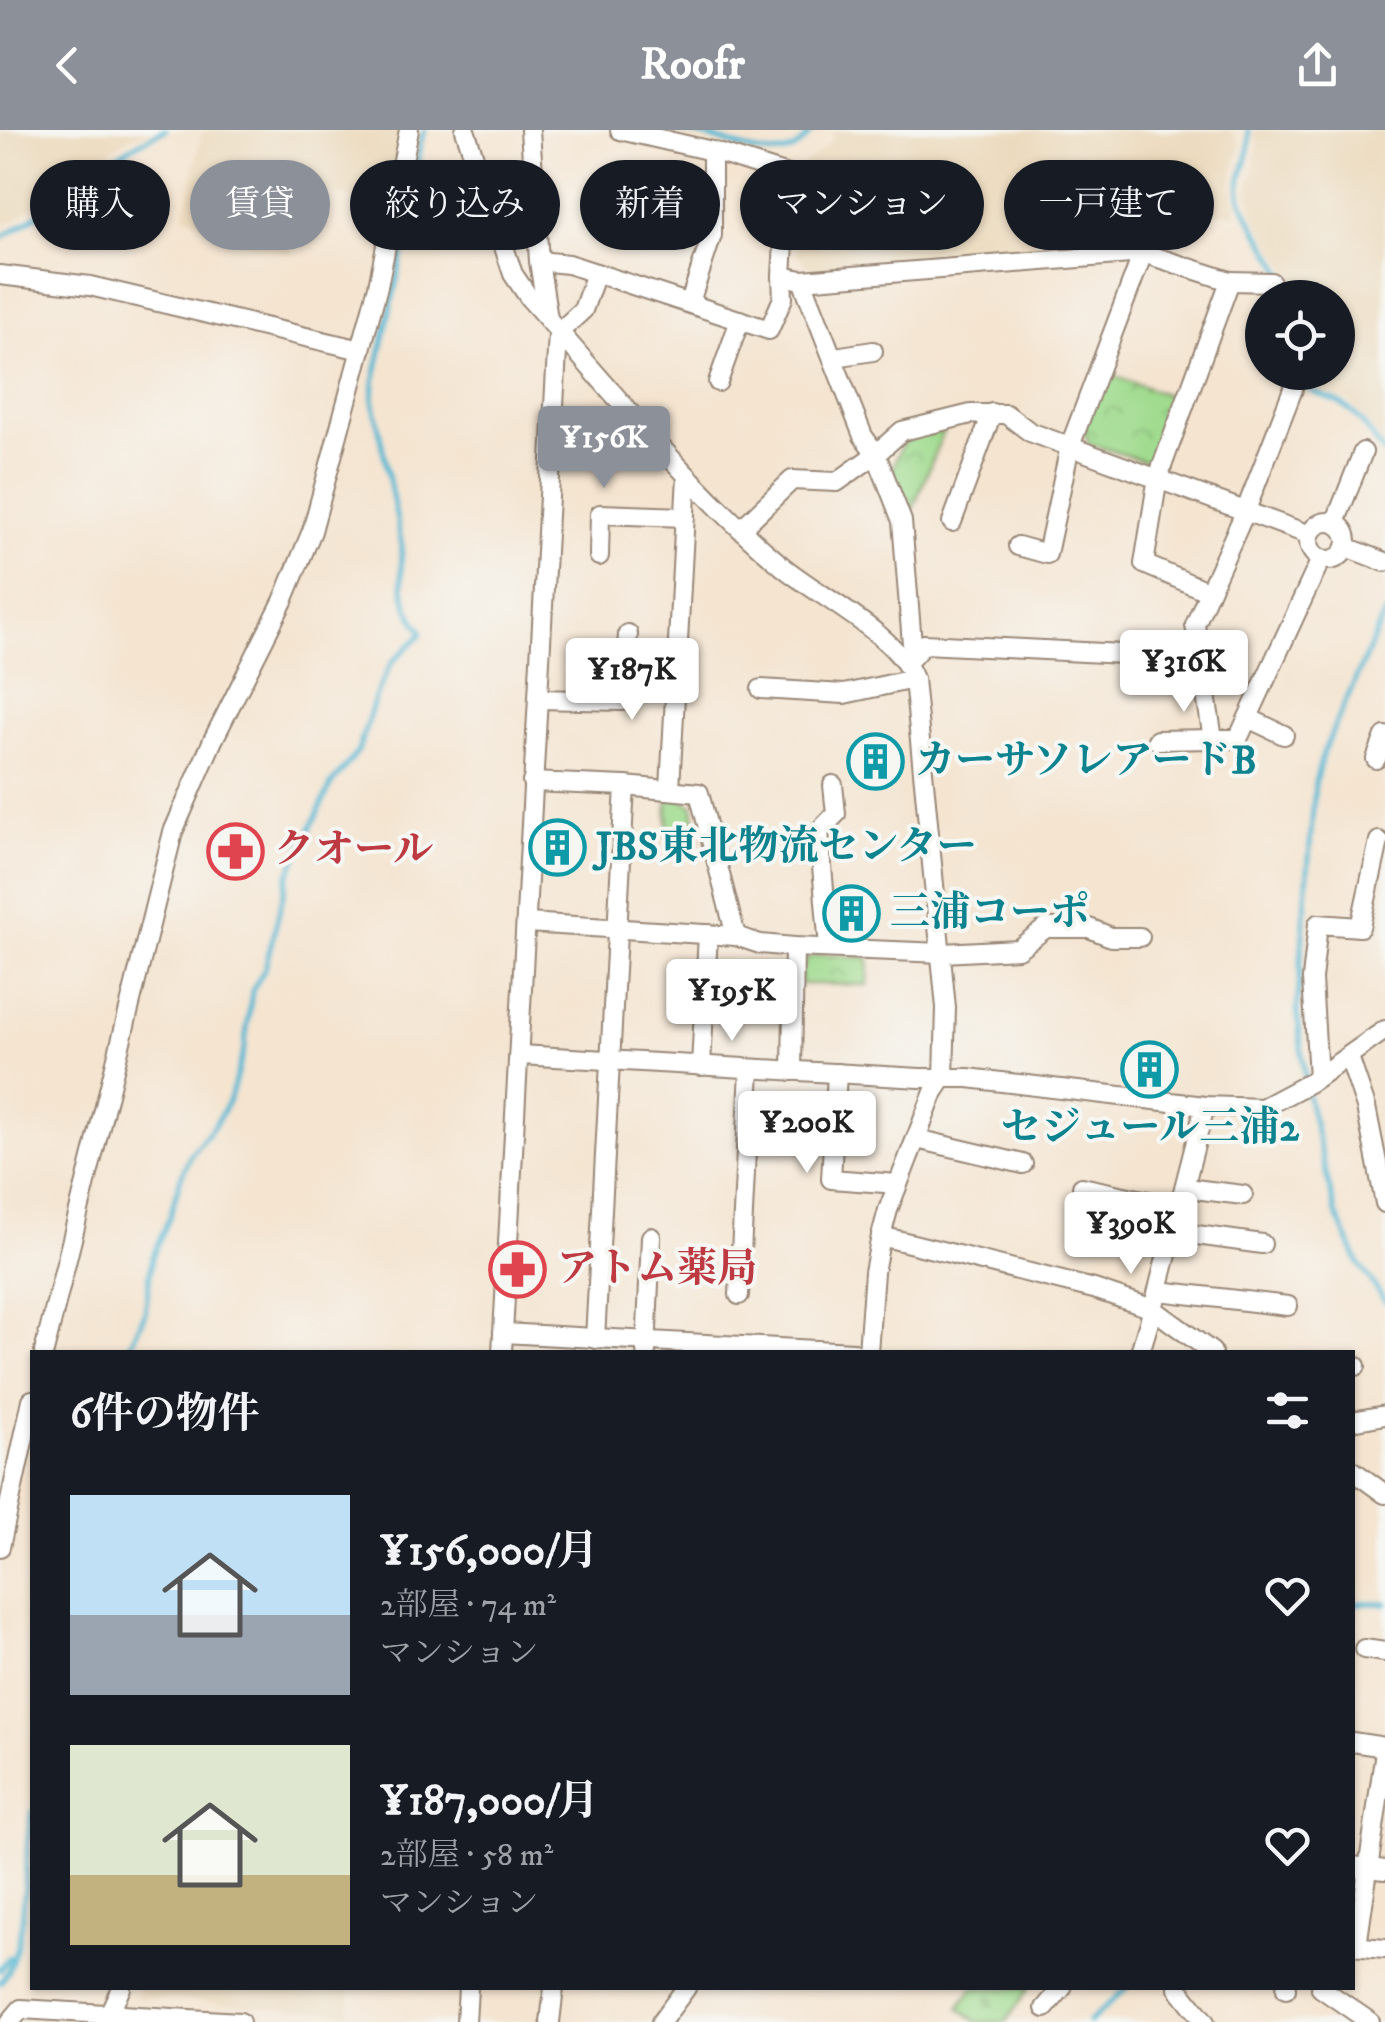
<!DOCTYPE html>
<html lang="ja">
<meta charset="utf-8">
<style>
body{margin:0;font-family:"IM FELL DW Pica","Noto Serif JP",serif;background:#242831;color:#f1f3f6;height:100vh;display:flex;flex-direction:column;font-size:38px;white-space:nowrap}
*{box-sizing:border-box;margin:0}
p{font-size:32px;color:#9ea1a6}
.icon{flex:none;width:55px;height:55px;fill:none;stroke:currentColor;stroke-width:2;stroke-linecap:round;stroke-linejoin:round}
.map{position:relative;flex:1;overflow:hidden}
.panel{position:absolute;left:30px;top:1220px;width:1325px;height:640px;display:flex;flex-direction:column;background:#171b24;border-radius:0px;box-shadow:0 2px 8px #0004}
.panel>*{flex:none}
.guide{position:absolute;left:30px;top:30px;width:1325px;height:90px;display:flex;gap:20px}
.buttons{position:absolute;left:1245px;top:150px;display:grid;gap:20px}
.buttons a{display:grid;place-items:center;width:110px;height:110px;border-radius:50%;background:#171b24;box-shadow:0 2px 8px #0004;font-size:50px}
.price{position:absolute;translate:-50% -85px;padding:0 22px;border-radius:10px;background:#fff;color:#222;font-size:32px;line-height:65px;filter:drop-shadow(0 2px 5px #0008)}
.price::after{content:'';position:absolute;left:50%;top:60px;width:30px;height:22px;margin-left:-15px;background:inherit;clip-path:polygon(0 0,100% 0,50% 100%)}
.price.active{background:#8c9099;color:#fff}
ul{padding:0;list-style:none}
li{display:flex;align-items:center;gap:30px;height:250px;padding:0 40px}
li span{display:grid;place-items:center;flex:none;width:280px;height:200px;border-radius:0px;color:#555}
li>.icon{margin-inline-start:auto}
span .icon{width:120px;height:120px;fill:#fffc;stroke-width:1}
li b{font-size:42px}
h2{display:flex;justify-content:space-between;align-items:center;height:120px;padding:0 40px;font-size:42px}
.pill{padding:0 35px;border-radius:45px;background:#171b24;box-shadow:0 2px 8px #0004;font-size:35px;line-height:90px}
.pill.active{background:#8c9099;color:#fff}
header{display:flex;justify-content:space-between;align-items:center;height:130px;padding:0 40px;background:#8c9099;color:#fff;font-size:45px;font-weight:700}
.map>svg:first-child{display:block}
.built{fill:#ebd8ba}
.cemetery{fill:url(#cemetery-stones);stroke:#6e8256;stroke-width:2.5}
.park{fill:url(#park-crowns);stroke:#6e8256;stroke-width:2.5}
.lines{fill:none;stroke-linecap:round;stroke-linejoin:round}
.stream{stroke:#55b8d3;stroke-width:5}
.minor-casing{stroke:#988777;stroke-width:22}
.minor{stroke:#fff;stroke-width:18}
.labels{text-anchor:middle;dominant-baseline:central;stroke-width:8;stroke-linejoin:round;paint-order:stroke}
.culture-label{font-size:40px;font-weight:bold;fill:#0d838f;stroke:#f6f6f2;text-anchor:start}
.health-label{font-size:40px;font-weight:bold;fill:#be3a42;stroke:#f6f6f2;text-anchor:start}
</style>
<header><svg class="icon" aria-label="back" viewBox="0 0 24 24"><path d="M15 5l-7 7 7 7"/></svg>Roofr<svg class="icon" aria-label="share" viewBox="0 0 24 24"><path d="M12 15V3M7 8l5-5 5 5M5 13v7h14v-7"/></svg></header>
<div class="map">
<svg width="1385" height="1892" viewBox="0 0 1385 1892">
<defs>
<pattern id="cemetery-stones" width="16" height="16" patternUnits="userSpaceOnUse" patternTransform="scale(2.5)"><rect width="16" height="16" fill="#a0db8f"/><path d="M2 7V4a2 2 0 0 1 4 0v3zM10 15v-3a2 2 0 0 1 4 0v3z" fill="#8bbc7b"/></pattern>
<pattern id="park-crowns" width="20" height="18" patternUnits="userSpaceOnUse" patternTransform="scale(2.5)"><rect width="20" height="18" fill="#a0db8f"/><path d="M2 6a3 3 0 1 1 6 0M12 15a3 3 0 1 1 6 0" fill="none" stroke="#8bbc7b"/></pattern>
</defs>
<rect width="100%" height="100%" fill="#f6f6f2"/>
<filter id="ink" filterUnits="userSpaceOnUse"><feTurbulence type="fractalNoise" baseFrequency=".01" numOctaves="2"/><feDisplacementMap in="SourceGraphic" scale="20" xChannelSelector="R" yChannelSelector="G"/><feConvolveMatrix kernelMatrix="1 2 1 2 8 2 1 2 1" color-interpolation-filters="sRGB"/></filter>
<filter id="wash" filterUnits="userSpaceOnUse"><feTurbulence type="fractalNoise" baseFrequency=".0048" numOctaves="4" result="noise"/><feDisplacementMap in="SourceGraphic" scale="40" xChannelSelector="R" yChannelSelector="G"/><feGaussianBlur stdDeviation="2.25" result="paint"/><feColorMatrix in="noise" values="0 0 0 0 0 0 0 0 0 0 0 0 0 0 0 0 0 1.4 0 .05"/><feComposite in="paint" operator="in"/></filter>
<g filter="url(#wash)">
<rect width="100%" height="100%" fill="#f4e4d0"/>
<g class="built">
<path d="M 0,0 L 151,0 L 129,7 L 14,91 L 0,96 Z"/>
<path d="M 211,0 L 403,0 L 384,76 L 317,59 L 291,124 L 252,115 L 184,85 L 202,2 Z"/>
<path d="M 834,0 L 1231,0 L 1240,15 L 1231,53 L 1237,84 L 1173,81 L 1146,87 L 1105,89 L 1104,78 L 1068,81 L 1067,90 L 1028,91 L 1037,123 L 814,143 L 797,125 L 804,35 L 832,11 Z"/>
<path d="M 1253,0 L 1385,0 L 1385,314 L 1350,272 L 1314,261 L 1301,243 L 1338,242 L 1338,168 L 1297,167 L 1299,160 L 1293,148 L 1257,90 L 1248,64 L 1258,16 Z"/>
<path d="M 138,1858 L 350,1858 L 349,1883 L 137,1867 Z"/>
</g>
<path class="cemetery" d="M 973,1858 L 1029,1858 L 1006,1892 L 977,1892 L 959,1878 Z"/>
<g class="park">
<path d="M 1106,243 L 1178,269 L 1158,328 L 1148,332 L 1089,314 L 1083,299 Z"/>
<path d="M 924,301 L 943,303 L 913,379 L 904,370 L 892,340 L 902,314 Z"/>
<path d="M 668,667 L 681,668 L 693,676 L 698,712 L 667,708 Z"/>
<path d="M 822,825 L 869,828 L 868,855 L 801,854 L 801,839 L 809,827 Z"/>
</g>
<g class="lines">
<g class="stream">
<path d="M 675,0 C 688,3 701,5 714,9 C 748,18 789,41 812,0"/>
<path d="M 1248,0 C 1254,30 1234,47 1241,69 C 1250,97 1292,145 1291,168"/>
<path d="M 0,108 C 60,76 101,27 165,0"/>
<path d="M 1296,242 C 1311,269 1319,261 1341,274 C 1359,284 1373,309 1385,324"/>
<path d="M 1305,949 L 1297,880 L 1315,652 L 1323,623 L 1385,483"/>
<path d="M 1306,960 L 1335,1081 L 1359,1134 L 1385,1171"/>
<path d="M 127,1222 L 145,1183 L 152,1127 L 170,1086 L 181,1047 L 191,1024 L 216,993 L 230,968 L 244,920 L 252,861 L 265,838 L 288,746 L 331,655 L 358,621 L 376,565 L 392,532 L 421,505 L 421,500 C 401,474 400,447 402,416 L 373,269 L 374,252 L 406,109 L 421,10 L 425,0"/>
<path d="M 1352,1473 L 1385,1473"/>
<path d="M 0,1840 L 9,1827"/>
<path d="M 0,1853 C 32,1813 21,1730 32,1682"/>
<path d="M 1089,1892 L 1126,1858"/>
</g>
</g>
</g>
<g filter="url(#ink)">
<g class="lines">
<defs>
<g id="minor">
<path d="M 465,0 L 513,144 L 530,169 C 612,260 688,357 782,436 C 818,466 898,505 914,549 L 946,878 L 944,947 L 934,962 L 888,1080 L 881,1106 L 874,1142 L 868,1222"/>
<path d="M 530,0 L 539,131"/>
<path d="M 620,0 L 712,21 L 788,45 L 782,146"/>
<path d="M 0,145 L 90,156 L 361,220"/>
<path d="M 802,150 L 1143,123 L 1230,151 L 1158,347 L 1144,434 L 1209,462 L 1246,380 L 1293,259"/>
<path d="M 1230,151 L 1271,152"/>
<path d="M 690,172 L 712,105 L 712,21"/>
<path d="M 548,189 L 539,131 L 568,134 L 596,143"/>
<path d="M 835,227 L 873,221"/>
<path d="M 718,252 L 740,190"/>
<circle cx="1328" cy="411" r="19"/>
<path d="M 952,392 L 992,283"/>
<path d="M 1335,393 L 1363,322"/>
<path d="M 741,399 L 792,350 L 837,352 L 876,324 L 902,391 L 913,526"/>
<path d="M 1018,416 L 1047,424 L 1070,316 L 1143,123"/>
<path d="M 1346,417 L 1385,432"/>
<path d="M 599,426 L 600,384 L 685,387"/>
<path d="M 1209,462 L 1195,495 L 1213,609 L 1238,609 L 1321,429"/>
<path d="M 910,529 L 924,514 L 1182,527"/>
<path d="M 761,559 L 844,564 L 914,549"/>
<path d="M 538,569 L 623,571 L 628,504"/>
<path d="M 1248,588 L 1284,605"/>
<path d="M 1157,610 L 1213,609"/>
<path d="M 1376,629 L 1385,606"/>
<path d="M 532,652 L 625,656 L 595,1209"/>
<path d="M 625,656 L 699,663 L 736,806"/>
<path d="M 670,658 L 687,346"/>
<path d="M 527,793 L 736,806 L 760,814 L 794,817 L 943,823 L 1018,819 L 1046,798 L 1089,798 L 1111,807 L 1140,807"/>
<path d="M 829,818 L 819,701 L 836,684 L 833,655"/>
<path d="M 520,925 L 920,948 L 968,948 L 1205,976 L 1262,978 L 1311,952 L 1385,900"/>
<path d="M 1349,927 L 1366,977 L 1385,1073"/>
<path d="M 701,936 L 708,804"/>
<path d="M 792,941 L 794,817"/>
<path d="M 837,943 L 831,1049 L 898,1054"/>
<path d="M 1318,947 L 1312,849 L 1318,794 L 1360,797 L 1379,711"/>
<path d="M 1205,976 L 1153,1179 L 1212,1222"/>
<path d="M 917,1009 L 1023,1034"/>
<path d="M 1082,1057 L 1181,1078"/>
<path d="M 1186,1058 L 1243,1065"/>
<path d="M 1175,1102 L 1262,1114"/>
<path d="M 881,1106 L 1094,1159 L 1153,1179 L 1140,1222"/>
<path d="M 1159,1161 L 1288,1176"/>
<path d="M 739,1165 L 750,939"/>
<path d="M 503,1203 L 853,1222"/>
<path d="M 44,1222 L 173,702 L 213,610 L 283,471 L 312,401 L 378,156 L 409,0"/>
<path d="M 502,1222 L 558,203 L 583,180 L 596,143 L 769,200 L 783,168 L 782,146 L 802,150 L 863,306 L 876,324 L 902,301 L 971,284 L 1006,284 L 1030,302 L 1310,405"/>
<path d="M 646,1222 L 651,1107"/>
<path d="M 1352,1236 L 1356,1236"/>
<path d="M 1352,1291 L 1385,1285"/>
<path d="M 1352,1340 L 1385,1364"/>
<path d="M 0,1417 L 32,1270"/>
<path d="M 1364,1519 L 1385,1522"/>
<path d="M 1352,1612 L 1385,1617"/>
<path d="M 1352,1736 L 1385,1740"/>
<path d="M 1352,1816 L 1385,1819"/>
<path d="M 1357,1816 L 1385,1621"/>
<path d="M 1178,1858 L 1205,1892"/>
<path d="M 1321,1858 L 1370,1892"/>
<path d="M 1286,1859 L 1286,1858"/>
<path d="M 1045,1878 L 1062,1858"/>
<path d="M 10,1892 L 21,1879 L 240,1892"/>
<path d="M 105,1892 L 121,1858"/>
<path d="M 466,1892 L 468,1858"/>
<path d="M 550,1892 L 554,1858"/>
<path d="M 661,1892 L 686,1858"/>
</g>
</defs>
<use href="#minor" class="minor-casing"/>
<use href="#minor" class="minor"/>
</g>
</g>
<defs>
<symbol id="building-ring" viewBox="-11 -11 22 22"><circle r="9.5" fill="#f6f6f2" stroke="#0f9aa8" stroke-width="1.5"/><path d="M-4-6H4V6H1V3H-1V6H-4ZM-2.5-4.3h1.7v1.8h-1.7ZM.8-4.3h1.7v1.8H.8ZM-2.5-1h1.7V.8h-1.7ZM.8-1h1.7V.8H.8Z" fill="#0f9aa8"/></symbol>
<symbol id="pharmacy-ring" viewBox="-11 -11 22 22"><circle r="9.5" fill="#f6f6f2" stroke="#e0444e" stroke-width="1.5"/><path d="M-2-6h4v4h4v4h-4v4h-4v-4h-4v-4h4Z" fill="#e0444e"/></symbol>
</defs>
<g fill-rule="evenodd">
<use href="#building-ring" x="844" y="600" width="63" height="63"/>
<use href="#building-ring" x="526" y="686" width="63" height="63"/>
<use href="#pharmacy-ring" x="204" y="690" width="63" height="63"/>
<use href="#building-ring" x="820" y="752" width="63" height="63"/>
<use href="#building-ring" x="1118" y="908" width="63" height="63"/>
<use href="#pharmacy-ring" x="486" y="1108" width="63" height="63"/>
</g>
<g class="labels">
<g class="culture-label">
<text x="915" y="632">カーサソレアードB</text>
<text x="596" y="718">JBS東北物流センター</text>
<text x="890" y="784">三浦コーポ</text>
<text x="1150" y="999" text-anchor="middle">セジュール三浦2</text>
</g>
<g class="health-label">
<text x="274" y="721">クオール</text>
<text x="557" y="1140">アトム薬局</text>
</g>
</g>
</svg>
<div class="buttons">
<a><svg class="icon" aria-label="locate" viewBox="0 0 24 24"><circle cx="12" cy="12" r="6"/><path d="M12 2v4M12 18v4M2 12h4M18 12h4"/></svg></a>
</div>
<b class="price active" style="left:604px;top:361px">¥156K</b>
<b class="price" style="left:1184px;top:585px">¥316K</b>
<b class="price" style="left:632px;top:593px">¥187K</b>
<b class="price" style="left:732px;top:914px">¥195K</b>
<b class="price" style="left:807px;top:1046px">¥200K</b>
<b class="price" style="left:1131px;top:1147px">¥390K</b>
<div class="guide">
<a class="pill">購入</a>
<a class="pill active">賃貸</a>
<a class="pill">絞り込み</a>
<a class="pill">新着</a>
<a class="pill">マンション</a>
<a class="pill">一戸建て</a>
</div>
<section class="panel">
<h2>6件の物件<svg class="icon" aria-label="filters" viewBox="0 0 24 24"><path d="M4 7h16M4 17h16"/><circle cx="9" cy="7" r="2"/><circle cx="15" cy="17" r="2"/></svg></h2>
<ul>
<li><span style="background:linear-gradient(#bfe0f5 60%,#9aa5b1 0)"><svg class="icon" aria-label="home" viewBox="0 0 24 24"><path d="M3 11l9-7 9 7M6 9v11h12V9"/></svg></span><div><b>¥156,000/月</b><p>2部屋 · 74 m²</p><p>マンション</p></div><svg class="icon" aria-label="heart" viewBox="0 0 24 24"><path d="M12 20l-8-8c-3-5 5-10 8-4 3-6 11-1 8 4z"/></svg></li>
<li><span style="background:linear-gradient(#dfe7d0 65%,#c2b280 0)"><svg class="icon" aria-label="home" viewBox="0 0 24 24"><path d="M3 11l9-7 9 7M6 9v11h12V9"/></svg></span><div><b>¥187,000/月</b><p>2部屋 · 58 m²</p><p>マンション</p></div><svg class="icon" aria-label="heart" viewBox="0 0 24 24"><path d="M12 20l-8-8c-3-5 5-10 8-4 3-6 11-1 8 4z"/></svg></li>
</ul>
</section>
</div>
